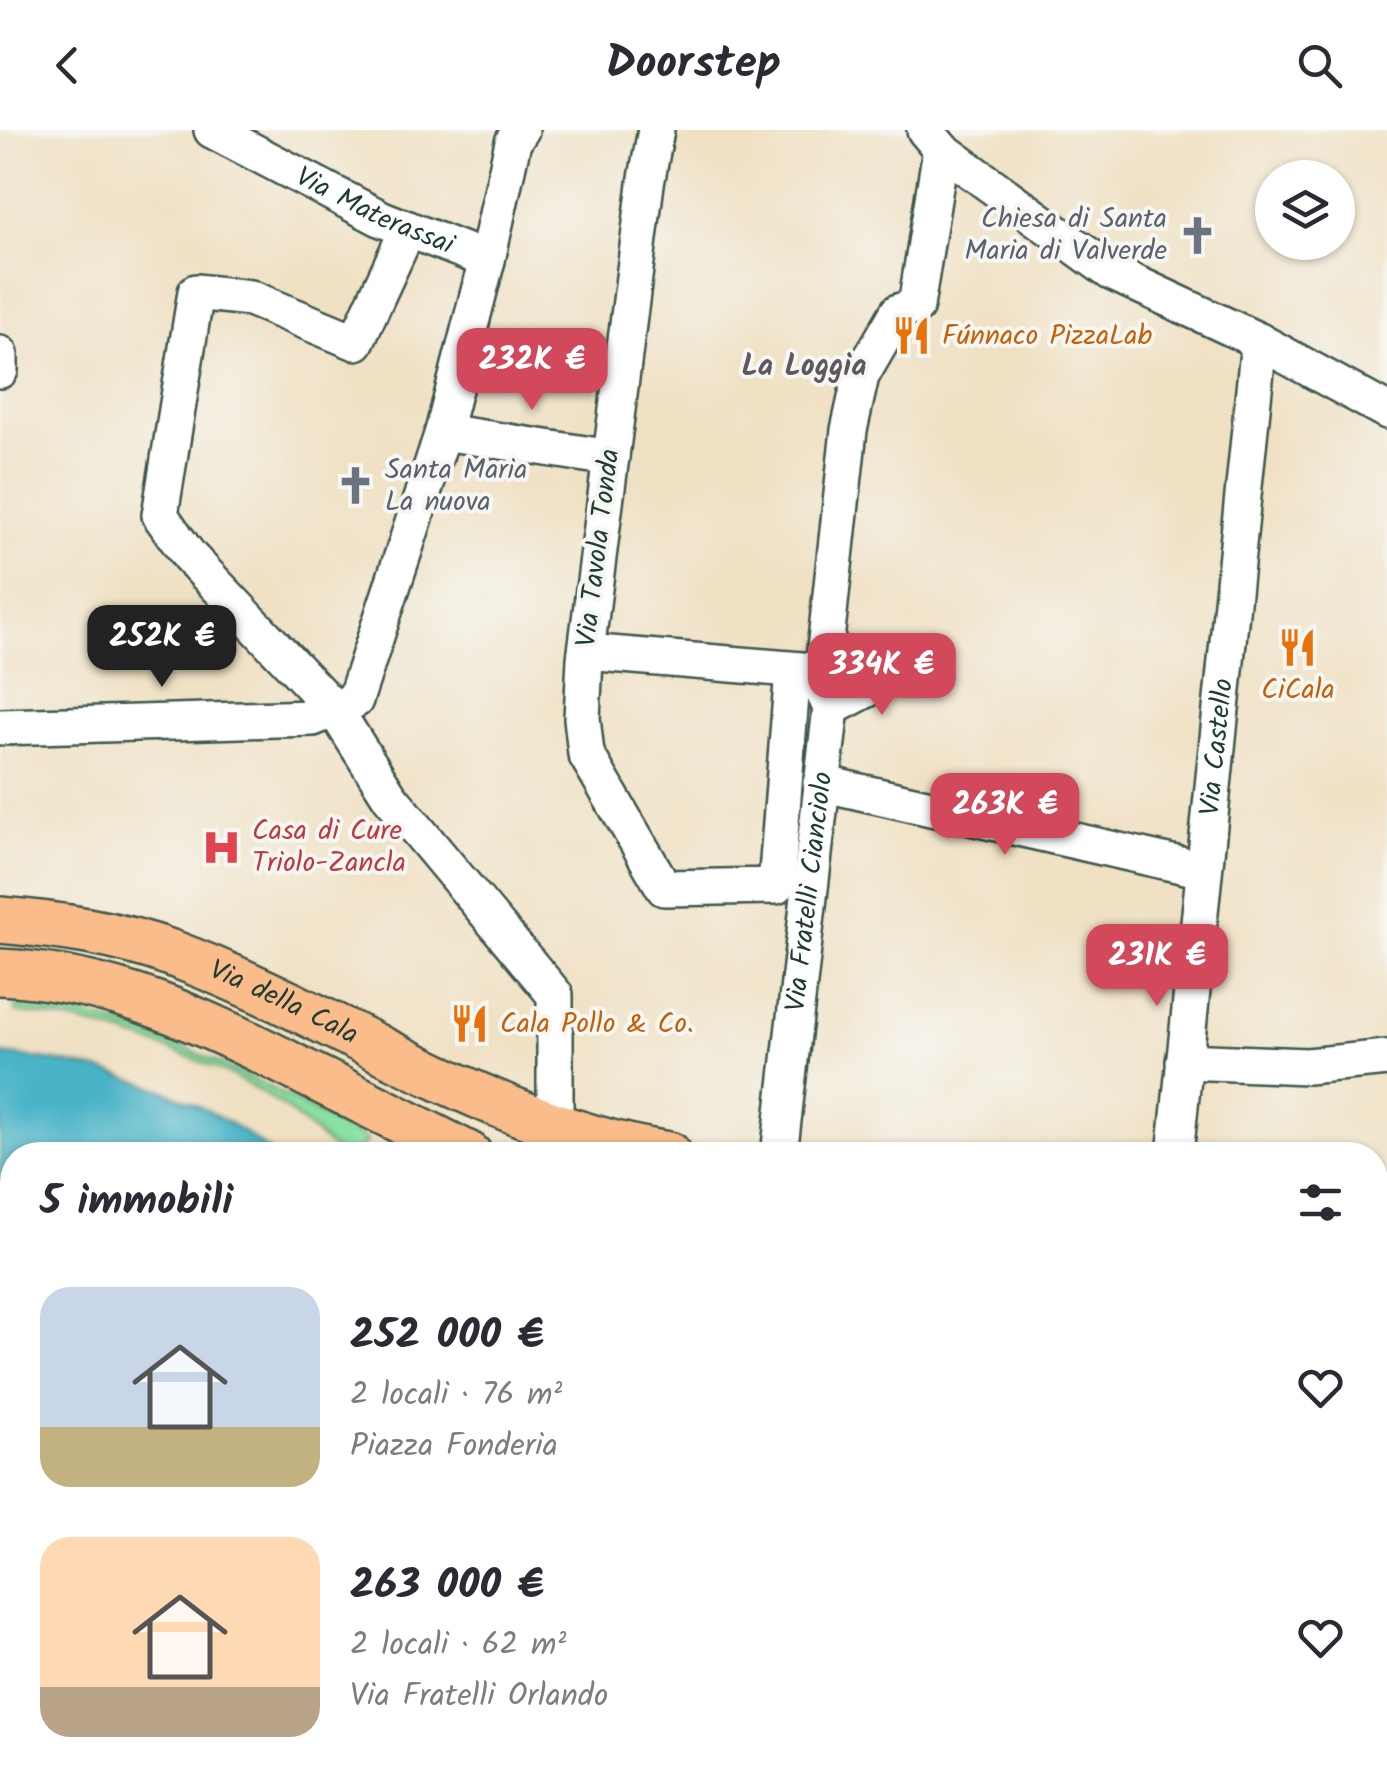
<!DOCTYPE html>
<html lang="it">
<meta charset="utf-8">
<style>
body{margin:0;font-family:Kalam,sans-serif;background:#f7f7f7;color:#2b2b33;height:100vh;display:flex;flex-direction:column;font-size:38px;white-space:nowrap}
*{box-sizing:border-box;margin:0}
p{font-size:32px;color:#7c7c81}
.icon{flex:none;width:55px;height:55px;fill:none;stroke:currentColor;stroke-width:2;stroke-linecap:round;stroke-linejoin:round}
.map{position:relative;flex:1;overflow:hidden}
.panel{position:absolute;left:0px;top:1012px;width:1388px;height:642px;display:flex;flex-direction:column;background:#fff;border-radius:40px 40px 0 0;box-shadow:0 2px 8px #0004}
.panel>*{flex:none}
.buttons{position:absolute;left:1255px;top:30px;display:grid;gap:20px}
.buttons a{display:grid;place-items:center;width:100px;height:100px;border-radius:50%;background:#fff;box-shadow:0 2px 8px #0004;font-size:50px}
.price{position:absolute;translate:-50% -85px;padding:0 22px;border-radius:20px;background:#d1495b;color:#fff;font-size:32px;line-height:65px;filter:drop-shadow(0 2px 5px #0008)}
.price::after{content:'';position:absolute;left:50%;top:60px;width:30px;height:22px;margin-left:-15px;background:inherit;clip-path:polygon(0 0,100% 0,50% 100%)}
.price.current{background:#222;color:#fff}
ul{padding:0;list-style:none}
li{display:flex;align-items:center;gap:30px;height:250px;padding:0 40px}
li span{display:grid;place-items:center;flex:none;width:280px;height:200px;border-radius:30px;color:#555}
li>.icon{margin-inline-start:auto}
span .icon{width:120px;height:120px;fill:#fffc;stroke-width:1}
li b{font-size:42px}
h2{display:flex;justify-content:space-between;align-items:center;height:120px;padding:0 40px;font-size:42px}
header{display:flex;justify-content:space-between;align-items:center;height:130px;padding:0 40px;background:#fff;font-size:45px;font-weight:600}
.map>svg:first-child{display:block}
.green{fill:#8be0a3;stroke:#558e6c;stroke-width:2.5}
.water{fill:#49b3c7;stroke:#34787e;stroke-width:2.5}
.lines{fill:none;stroke-linecap:round;stroke-linejoin:round}
.minor-casing{stroke:#3e564a;stroke-width:40}
.major-casing{stroke:#3e564a;stroke-width:50}
.minor{stroke:#fff;stroke-width:35}
.major{stroke:#fabc8b;stroke-width:45}
.labels{text-anchor:middle;dominant-baseline:central;stroke-width:8;stroke-linejoin:round;paint-order:stroke}
.street-label{font-size:28px;fill:#1f3d34;stroke:#f6f6f2}
.worship-label{font-size:28px;fill:#5b616d;stroke:#f6f6f2;text-anchor:end}
.food-label{font-size:28px;fill:#c56008;stroke:#f6f6f2;text-anchor:start}
.health-label{font-size:28px;fill:#be3a42;stroke:#f6f6f2;text-anchor:start}
.neighbourhood-label{font-size:30px;font-weight:bold;fill:#5f5861;stroke:#f6f6f2}
</style>
<header><svg class="icon" aria-label="back" viewBox="0 0 24 24"><path d="M15 5l-7 7 7 7"/></svg>Doorstep<svg class="icon" aria-label="search" viewBox="0 0 24 24"><circle cx="10" cy="10" r="6"/><path d="M15 15l6 6"/></svg></header>
<div class="map">
<svg width="1387" height="1653" viewBox="0 0 1387 1653">
<rect width="100%" height="100%" fill="#f6f6f2"/>
<filter id="ink" filterUnits="userSpaceOnUse"><feTurbulence type="fractalNoise" baseFrequency=".01" numOctaves="2"/><feDisplacementMap in="SourceGraphic" scale="20" xChannelSelector="R" yChannelSelector="G"/><feConvolveMatrix kernelMatrix="1 2 1 2 8 2 1 2 1" color-interpolation-filters="sRGB"/></filter>
<filter id="wash" filterUnits="userSpaceOnUse"><feTurbulence type="fractalNoise" baseFrequency=".0048" numOctaves="4" result="noise"/><feDisplacementMap in="SourceGraphic" scale="40" xChannelSelector="R" yChannelSelector="G"/><feGaussianBlur stdDeviation="2.25" result="paint"/><feColorMatrix in="noise" values="0 0 0 0 0 0 0 0 0 0 0 0 0 0 0 0 0 1.4 0 .05"/><feComposite in="paint" operator="in"/></filter>
<g filter="url(#wash)">
<rect width="100%" height="100%" fill="#f0e1c4"/>
<g class="green">
<path d="M 15,875 C 145,885 254,949 367,1010 L 356,1025 L 340,1025 C 321,1009 302,990 281,975 C 217,929 94,889 16,882 Z"/>
<path d="M 1375,1387 L 1387,1389 L 1387,1591 L 1375,1600 Z"/>
<path d="M 506,1643 L 506,1642 L 1160,1643 L 1160,1653 L 507,1653 Z"/>
</g>
<path class="water" d="M 0,924 C 98,933 197,960 274,1025 L 12,1025 L 12,1642 L 485,1642 L 486,1653 L 0,1653 Z"/>
</g>
<g filter="url(#ink)">
<g class="lines">
<defs>
<g id="minor">
<path id="s1" d="M 212,0 L 382,89 L 487,130"/>
<path d="M 656,0 L 646,54 L 585,529 L 582,588 L 586,624 L 664,758 L 776,756 L 793,540"/>
<path d="M 925,0 L 941,19 L 1111,142 L 1259,211 L 1387,281"/>
<path d="M 408,99 L 356,212 L 250,168 L 196,162 L 160,385 L 189,426 L 335,580 L 390,667 L 555,865 L 555,993"/>
<path d="M 0,224 L 0,240"/>
<path d="M 443,302 L 611,328"/>
<path d="M 586,522 L 814,541"/>
<path d="M 831,578 L 821,556 L 849,300 L 861,246 L 898,182 L 916,176 L 941,19"/>
<path d="M 831,578 L 904,540"/>
<path d="M 0,597 L 313,588 L 355,570 L 443,302 L 487,130 L 513,12 L 521,0"/>
<path d="M 821,653 L 1203,740"/>
<path d="M 1184,931 L 1307,936 L 1387,928"/>
<path id="s2" d="M 779,1025 L 831,578"/>
<path id="s3" d="M 1175,1025 L 1259,211"/>
<path d="M 1375,1104 L 1387,1106"/>
<path d="M 1375,1223 L 1387,1225"/>
<path d="M 1375,1340 L 1387,1341"/>
</g>
<g id="major">
<path id="s4" d="M 0,790 C 58,795 116,803 171,823 C 335,883 495,999 669,1025"/>
<path d="M 0,842 C 111,847 207,892 304,942 C 359,969 414,997 469,1025"/>
<path d="M 1375,1142 L 1387,1143"/>
<path d="M 1375,1182 L 1387,1183"/>
</g>
</defs>
<use href="#minor" class="minor-casing"/>
<use href="#major" class="major-casing"/>
<use href="#minor" class="minor"/>
<use href="#major" class="major"/>
</g>
</g>
<defs>
<symbol id="church-bare" viewBox="-9 -9 18 18"><path d="M-1.2-6h2.4v3.5h3.3v2.4h-3.3V6h-2.4V-.1h-3.3v-2.4h3.3Z" fill="#6b7280" stroke="#f6f6f2" stroke-width="2.5" paint-order="stroke"/></symbol>
<symbol id="restaurant-bare" viewBox="-9 -9 18 18"><path d="M-5-6h1v4h1v-4h1v4h1v-4h1v5L-1.5 .5V6h-2V.5L-5-1ZM5-6V6H3V1.5H1.5Q1.5-4 5-6Z" fill="#e8710a" stroke="#f6f6f2" stroke-width="2.5" paint-order="stroke"/></symbol>
<symbol id="hospital-bare" viewBox="-9 -9 18 18"><path d="M-5-5h3v3.5h4V-5h3V5h-3V1.5h-4V5h-3Z" fill="#e0444e" stroke="#f6f6f2" stroke-width="2.5" paint-order="stroke"/></symbol>
</defs>
<g fill-rule="evenodd">
<use href="#church-bare" x="1170" y="78" width="55" height="55"/>
<use href="#restaurant-bare" x="884" y="178" width="55" height="55"/>
<use href="#church-bare" x="328" y="328" width="55" height="55"/>
<use href="#restaurant-bare" x="1270" y="490" width="55" height="55"/>
<use href="#hospital-bare" x="194" y="690" width="55" height="55"/>
<use href="#restaurant-bare" x="442" y="866" width="55" height="55"/>
</g>
<g class="labels">
<g class="street-label">
<text stroke="none"><textPath href="#s1" startOffset="182">Via Materassai</textPath></text>
<text transform="translate(599 418) rotate(-83)">Via Tavola Tonda</text>
<text stroke="none"><textPath href="#s3" startOffset="410">Via Castello</textPath></text>
<text stroke="none"><textPath href="#s2" startOffset="265">Via Fratelli Cianciolo</textPath></text>
<text stroke="none"><textPath href="#s4" startOffset="298">Via della Cala</textPath></text>
</g>
<g class="worship-label">
<text x="1167" y="89">Chiesa di Santa<tspan x="1167" dy="32">Maria di Valverde</tspan></text>
<text x="385" y="340" text-anchor="start">Santa Maria<tspan x="385" dy="32">La nuova</tspan></text>
</g>
<g class="food-label">
<text x="942" y="206">Fúnnaco PizzaLab</text>
<text x="1298" y="560" text-anchor="middle">CiCala</text>
<text x="500" y="894">Cala Pollo &amp; Co.</text>
</g>
<g class="health-label">
<text x="252" y="701">Casa di Cure<tspan x="252" dy="32">Triolo-Zancla</tspan></text>
</g>
<g class="neighbourhood-label">
<text x="804" y="237">La Loggia</text>
</g>
</g>
</svg>
<div class="buttons">
<a><svg class="icon" aria-label="layers" viewBox="0 0 24 24"><path d="M12 4l9 5-9 5-9-5zM3 14l9 5 9-5"/></svg></a>
</div>
<b class="price" style="left:532px;top:283px">232K €</b>
<b class="price current" style="left:162px;top:560px">252K €</b>
<b class="price" style="left:882px;top:588px">334K €</b>
<b class="price" style="left:1005px;top:728px">263K €</b>
<b class="price" style="left:1157px;top:879px">231K €</b>
<section class="panel">
<h2>5 immobili<svg class="icon" aria-label="filters" viewBox="0 0 24 24"><path d="M4 7h16M4 17h16"/><circle cx="9" cy="7" r="2"/><circle cx="15" cy="17" r="2"/></svg></h2>
<ul>
<li><span style="background:linear-gradient(#c9d6e8 70%,#c2b280 0)"><svg class="icon" aria-label="home" viewBox="0 0 24 24"><path d="M3 11l9-7 9 7M6 9v11h12V9"/></svg></span><div><b>252 000 €</b><p>2 locali · 76 m²</p><p>Piazza Fonderia</p></div><svg class="icon" aria-label="heart" viewBox="0 0 24 24"><path d="M12 20l-8-8c-3-5 5-10 8-4 3-6 11-1 8 4z"/></svg></li>
<li><span style="background:linear-gradient(#ffd9b3 75%,#b9a48a 0)"><svg class="icon" aria-label="home" viewBox="0 0 24 24"><path d="M3 11l9-7 9 7M6 9v11h12V9"/></svg></span><div><b>263 000 €</b><p>2 locali · 62 m²</p><p>Via Fratelli Orlando</p></div><svg class="icon" aria-label="heart" viewBox="0 0 24 24"><path d="M12 20l-8-8c-3-5 5-10 8-4 3-6 11-1 8 4z"/></svg></li>
</ul>
</section>
</div>
